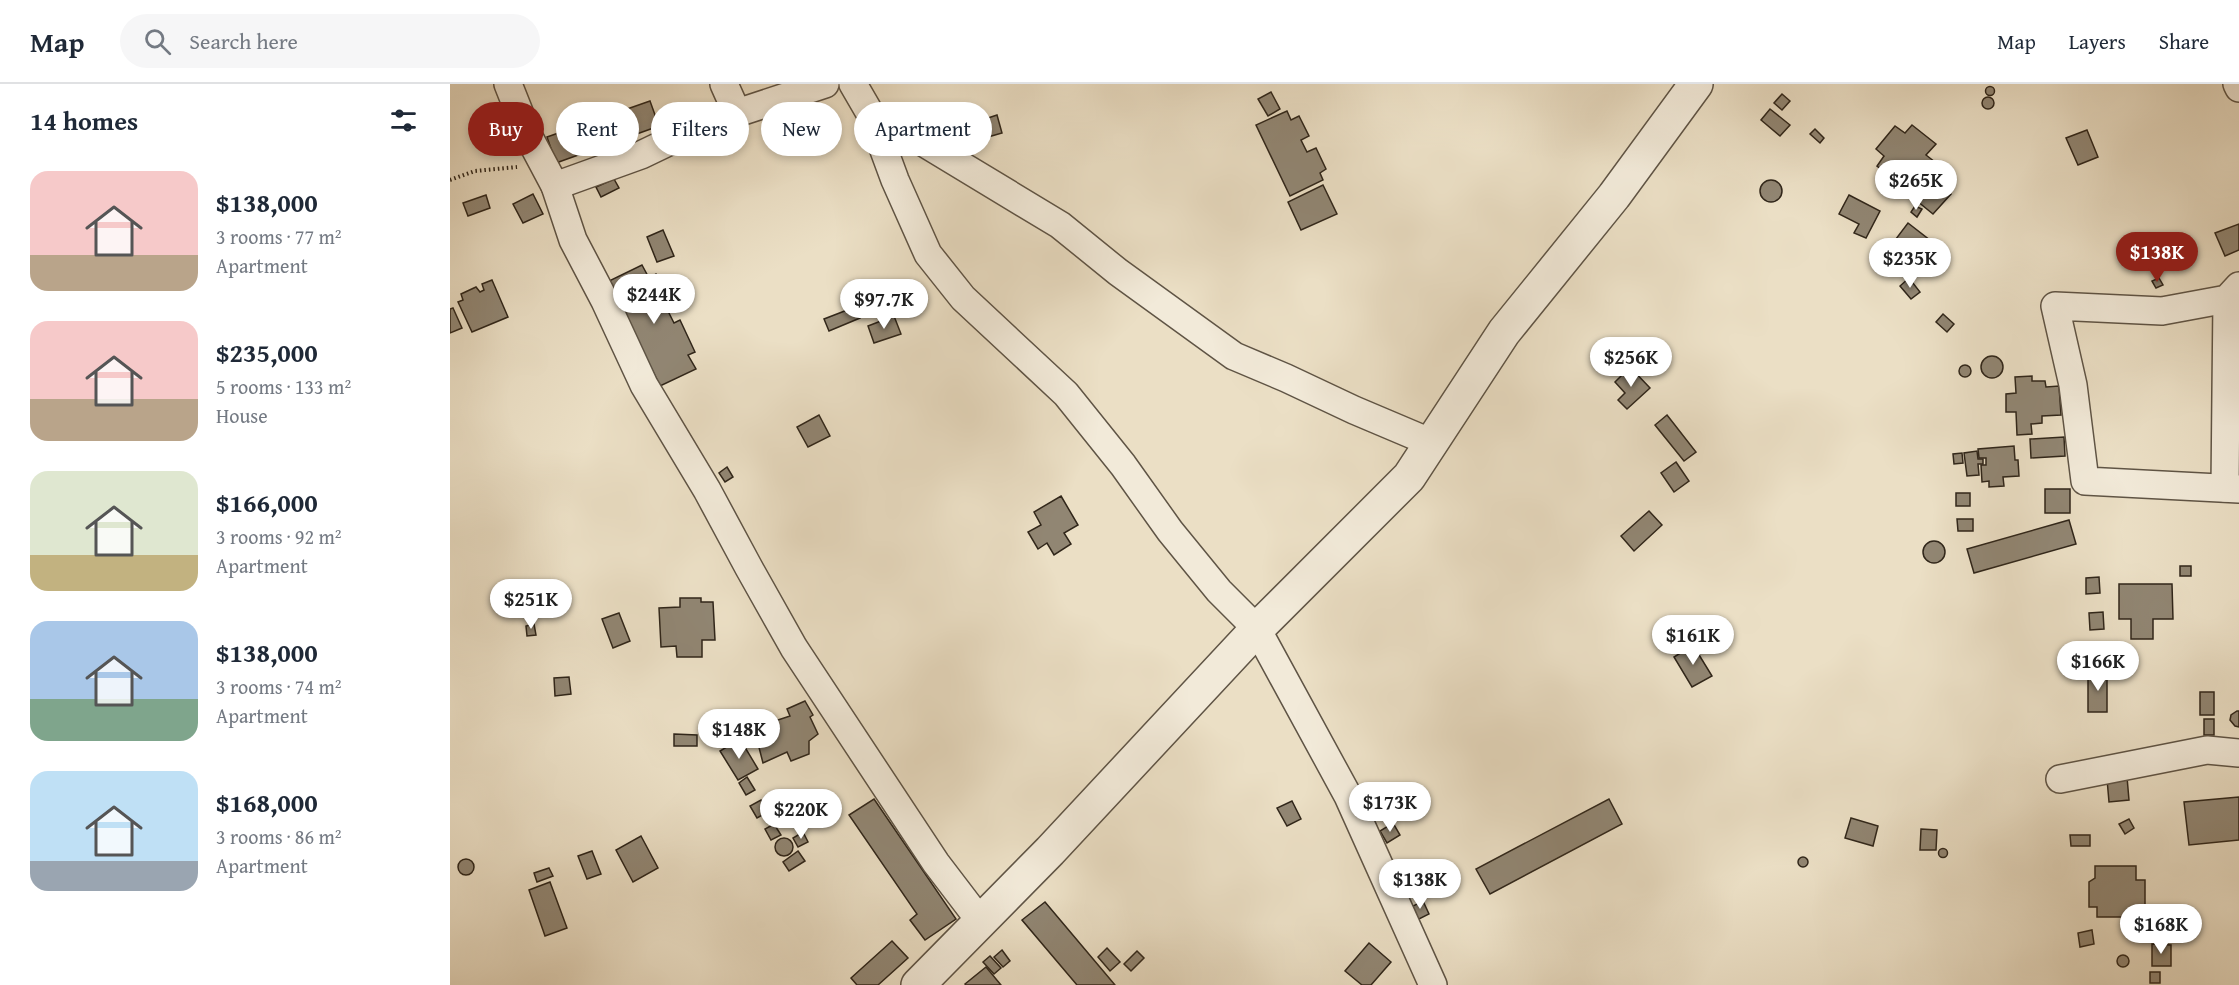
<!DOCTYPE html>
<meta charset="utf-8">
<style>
body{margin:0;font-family:"Gentium Book Plus",serif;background:#f6f6f7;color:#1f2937;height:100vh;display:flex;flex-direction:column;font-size:22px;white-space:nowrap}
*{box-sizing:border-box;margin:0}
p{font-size:20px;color:#747a83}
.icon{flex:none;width:33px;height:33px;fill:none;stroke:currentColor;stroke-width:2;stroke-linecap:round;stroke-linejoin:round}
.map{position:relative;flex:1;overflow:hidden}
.drawer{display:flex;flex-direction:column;background:#fff;width:450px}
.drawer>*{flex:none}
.hud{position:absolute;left:18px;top:18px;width:570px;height:54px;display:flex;gap:12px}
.price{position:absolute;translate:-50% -51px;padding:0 14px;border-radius:21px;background:#fff;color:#222;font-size:20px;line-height:39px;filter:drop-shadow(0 2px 3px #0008)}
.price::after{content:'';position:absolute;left:50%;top:36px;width:18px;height:14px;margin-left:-9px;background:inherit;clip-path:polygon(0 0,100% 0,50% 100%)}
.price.on{background:#8f2418;color:#fff}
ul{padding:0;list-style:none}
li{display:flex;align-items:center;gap:18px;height:150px;padding:0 30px}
li span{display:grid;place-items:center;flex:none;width:168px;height:120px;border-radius:18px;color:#555}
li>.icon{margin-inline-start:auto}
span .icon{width:72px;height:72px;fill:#fffc;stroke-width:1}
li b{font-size:26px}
h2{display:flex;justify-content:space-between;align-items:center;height:72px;padding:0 30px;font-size:26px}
.pill{padding:0 21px;border-radius:27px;background:#fff;box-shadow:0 3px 9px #0003;font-size:21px;line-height:54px}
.pill.on{background:#8f2418;color:#fff}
header{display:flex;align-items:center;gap:36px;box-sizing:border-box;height:84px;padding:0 30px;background:#fff;border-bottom:2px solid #e0e1e3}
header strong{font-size:28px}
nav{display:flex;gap:33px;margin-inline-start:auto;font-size:21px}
.search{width:420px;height:54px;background:#f6f6f7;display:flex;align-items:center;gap:15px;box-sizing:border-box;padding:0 21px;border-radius:33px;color:#747a83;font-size:22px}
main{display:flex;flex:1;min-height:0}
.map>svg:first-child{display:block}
.building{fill:#918673;stroke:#30261a;stroke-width:1.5}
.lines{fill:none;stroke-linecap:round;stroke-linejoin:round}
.minor-casing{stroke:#5f5445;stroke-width:30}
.tertiary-casing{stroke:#5f5445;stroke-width:36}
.path{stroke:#30261a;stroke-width:4;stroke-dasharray:1.5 3;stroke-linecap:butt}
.minor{stroke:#f2ead9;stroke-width:27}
.tertiary{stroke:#f2ead9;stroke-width:33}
</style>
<header>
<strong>Map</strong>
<div class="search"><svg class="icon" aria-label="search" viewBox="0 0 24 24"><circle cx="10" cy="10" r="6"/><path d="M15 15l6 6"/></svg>Search here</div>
<nav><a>Map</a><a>Layers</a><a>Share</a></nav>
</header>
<main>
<section class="drawer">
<h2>14 homes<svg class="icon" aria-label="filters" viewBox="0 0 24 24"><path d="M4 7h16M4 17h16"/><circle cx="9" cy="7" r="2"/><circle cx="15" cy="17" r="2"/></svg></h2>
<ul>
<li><span style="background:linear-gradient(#f6c9c9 70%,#b9a48a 0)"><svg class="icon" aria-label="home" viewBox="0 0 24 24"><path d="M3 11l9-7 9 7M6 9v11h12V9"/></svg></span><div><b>$138,000</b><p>3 rooms · 77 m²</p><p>Apartment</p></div></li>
<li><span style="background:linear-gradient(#f6c9c9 65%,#b9a48a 0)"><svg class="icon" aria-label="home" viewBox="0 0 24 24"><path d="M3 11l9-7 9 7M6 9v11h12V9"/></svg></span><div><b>$235,000</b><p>5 rooms · 133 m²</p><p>House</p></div></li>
<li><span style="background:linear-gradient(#dfe7d0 70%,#c2b280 0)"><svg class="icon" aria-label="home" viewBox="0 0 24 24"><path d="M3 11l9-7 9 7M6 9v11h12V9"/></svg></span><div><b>$166,000</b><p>3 rooms · 92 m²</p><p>Apartment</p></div></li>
<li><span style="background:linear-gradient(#a9c7e8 65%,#7fa58c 0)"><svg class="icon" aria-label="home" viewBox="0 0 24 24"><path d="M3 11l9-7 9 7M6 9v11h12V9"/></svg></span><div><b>$138,000</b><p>3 rooms · 74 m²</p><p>Apartment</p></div></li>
<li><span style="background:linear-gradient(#bfe0f5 75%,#9aa5b1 0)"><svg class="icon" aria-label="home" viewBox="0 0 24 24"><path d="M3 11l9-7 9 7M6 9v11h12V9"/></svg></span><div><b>$168,000</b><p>3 rooms · 86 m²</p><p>Apartment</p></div></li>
</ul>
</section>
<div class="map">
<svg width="1789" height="901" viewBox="0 0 1789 901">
<rect width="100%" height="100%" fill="#ebdfc5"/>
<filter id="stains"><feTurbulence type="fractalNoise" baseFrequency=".00333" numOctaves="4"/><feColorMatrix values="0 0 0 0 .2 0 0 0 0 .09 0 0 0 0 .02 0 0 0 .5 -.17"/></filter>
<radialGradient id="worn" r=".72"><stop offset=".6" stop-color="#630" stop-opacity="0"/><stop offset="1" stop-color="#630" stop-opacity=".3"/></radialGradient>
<g class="building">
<circle cx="1540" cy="7" r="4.5"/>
<path d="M 821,8 L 830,25 L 818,32 L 808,15 Z"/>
<path d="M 1332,10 L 1340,17 L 1332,26 L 1324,19 Z"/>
<circle cx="1538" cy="19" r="6"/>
<path d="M 200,17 L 209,42 L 106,79 L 97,53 Z"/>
<path d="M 1320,25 L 1340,41 L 1330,52 L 1311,36 Z"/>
<path d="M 837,27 L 841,36 L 849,32 L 859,52 L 851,56 L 857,68 L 866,64 L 876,85 L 870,89 L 873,96 L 840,112 L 806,41 Z"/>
<path d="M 547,31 L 552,49 L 531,55 L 526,38 Z"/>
<path d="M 510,32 L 516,43 L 505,48 L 500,37 Z"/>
<path d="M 1462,41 L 1486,60 L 1476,71 L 1485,78 L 1467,100 L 1463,97 L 1456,106 L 1445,98 L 1440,104 L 1431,97 L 1437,90 L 1427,82 L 1434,72 L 1426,65 L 1445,42 L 1455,49 Z"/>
<path d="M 1365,45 L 1374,54 L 1370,59 L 1360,50 Z"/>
<path d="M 1637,46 L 1648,73 L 1628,81 L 1616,54 Z"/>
<path d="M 164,95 L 169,104 L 151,113 L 146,103 Z"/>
<circle cx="1321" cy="107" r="11"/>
<path d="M 1485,96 L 1501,110 L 1483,130 L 1467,117 Z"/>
<path d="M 873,101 L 887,130 L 851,146 L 838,118 Z"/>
<path d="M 83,110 L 93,130 L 73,139 L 63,120 Z"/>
<path d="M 36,111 L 40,124 L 18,132 L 13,119 Z"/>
<path d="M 1399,111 L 1430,127 L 1416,154 L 1404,149 L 1409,140 L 1389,130 Z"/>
<path d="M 1465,122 L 1472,125 L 1467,133 L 1461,128 Z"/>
<path d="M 1458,139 L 1481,157 L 1459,186 L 1436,168 Z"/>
<path d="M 1789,140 L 1789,166 L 1775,172 L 1765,149 Z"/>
<path d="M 213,146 L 224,172 L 207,178 L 197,153 Z"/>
<path d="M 192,181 L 199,194 L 206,190 L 221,223 L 217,225 L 224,239 L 230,236 L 245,268 L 238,271 L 246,285 L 210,302 L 159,197 Z"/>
<path d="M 1459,194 L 1470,208 L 1461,215 L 1450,202 Z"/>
<path d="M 1709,194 L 1713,201 L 1706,204 L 1702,197 Z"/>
<path d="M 42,196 L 58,233 L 22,248 L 8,218 L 13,216 L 11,210 L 26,203 L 30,208 L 34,206 L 32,200 Z"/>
<path d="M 405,223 L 410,234 L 379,247 L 374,235 Z"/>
<path d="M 3,224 L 12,244 L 0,249 L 0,225 Z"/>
<path d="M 1493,230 L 1504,240 L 1497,248 L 1486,238 Z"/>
<path d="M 444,232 L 451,250 L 424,259 L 418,242 Z"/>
<circle cx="1542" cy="283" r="11"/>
<circle cx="1515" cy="287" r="6"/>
<path d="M 1180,283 L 1200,304 L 1177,325 L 1168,316 L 1175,309 L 1165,298 Z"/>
<path d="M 1582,292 L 1582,297 L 1595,297 L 1596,303 L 1609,302 L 1611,331 L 1592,332 L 1592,339 L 1581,340 L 1582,350 L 1567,351 L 1566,328 L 1556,328 L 1556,310 L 1566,309 L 1565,293 Z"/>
<path d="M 369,331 L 380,352 L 358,363 L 347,343 Z"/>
<path d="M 1217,331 L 1246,368 L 1234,377 L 1205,341 Z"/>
<path d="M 1614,353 L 1615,372 L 1581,374 L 1580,355 Z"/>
<path d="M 1564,362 L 1565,376 L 1568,376 L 1569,392 L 1553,393 L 1554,402 L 1539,403 L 1539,397 L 1532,398 L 1531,381 L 1536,381 L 1536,374 L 1529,374 L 1528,365 Z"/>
<path d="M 1527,367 L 1528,375 L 1533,375 L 1533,380 L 1528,380 L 1529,391 L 1517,392 L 1514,369 Z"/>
<path d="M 1512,369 L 1513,379 L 1504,380 L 1503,370 Z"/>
<path d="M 1226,378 L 1239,397 L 1224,408 L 1211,389 Z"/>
<path d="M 277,383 L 283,393 L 275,398 L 269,389 Z"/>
<rect x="1595" y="405" width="25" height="24"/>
<rect x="1506" y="409" width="14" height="13"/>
<path d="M 611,412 L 628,441 L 614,449 L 621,460 L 604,471 L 597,459 L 588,465 L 578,448 L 591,441 L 584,428 Z"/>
<path d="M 1199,427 L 1212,441 L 1184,467 L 1171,452 Z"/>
<path d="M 1507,435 L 1523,435 L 1523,447 L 1508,447 Z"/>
<path d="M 1619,436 L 1626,460 L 1524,489 L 1517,465 Z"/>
<circle cx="1484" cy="468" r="11"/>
<rect x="1730" y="482" width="11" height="10"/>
<path d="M 1649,493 L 1650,509 L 1636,510 L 1636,494 Z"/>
<path d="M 1669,500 L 1722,500 L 1723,535 L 1703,535 L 1703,555 L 1681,555 L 1681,535 L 1669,535 Z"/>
<path d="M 230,514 L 251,514 L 251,518 L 263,518 L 265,556 L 252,556 L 252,573 L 227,573 L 226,562 L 211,563 L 209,524 L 230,523 Z"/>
<path d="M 1653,528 L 1654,545 L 1640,546 L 1639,529 Z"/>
<path d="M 169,529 L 180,557 L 163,564 L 152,535 Z"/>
<path d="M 84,540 L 86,551 L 77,552 L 76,542 Z"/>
<path d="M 1243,561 L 1262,592 L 1242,603 L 1224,573 Z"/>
<rect x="1638" y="587" width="19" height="41"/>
<path d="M 119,593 L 121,610 L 105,612 L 104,594 Z"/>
<rect x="1750" y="608" width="14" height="23"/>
<path d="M 355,617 L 363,631 L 360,633 L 368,650 L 359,657 L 359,670 L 341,677 L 337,668 L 313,679 L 304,644 L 340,632 L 337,625 Z"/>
<path d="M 1787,627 L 1789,627 L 1789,643 L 1785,642 L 1780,636 L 1781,631 Z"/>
<rect x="1754" y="635" width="10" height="16"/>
<path d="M 224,650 L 247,651 L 247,662 L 224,662 Z"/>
<path d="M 290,655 L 308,685 L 288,696 L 270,667 Z"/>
<path d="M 297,693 L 305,706 L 296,711 L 289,699 Z"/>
<path d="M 1677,693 L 1679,716 L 1659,718 L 1657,695 Z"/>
<path d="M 1789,713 L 1789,756 L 1739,761 L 1734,718 Z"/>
<path d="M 424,715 L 506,835 L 475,856 L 460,836 L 467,830 L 399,731 Z"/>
<path d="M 1159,715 L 1172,740 L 1040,810 L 1026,785 Z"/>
<path d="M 311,716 L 318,728 L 307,734 L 300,722 Z"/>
<path d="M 842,717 L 851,735 L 837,742 L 827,724 Z"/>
<path d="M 1401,734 L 1428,742 L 1423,762 L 1395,754 Z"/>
<path d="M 1679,735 L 1684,744 L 1675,750 L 1669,740 Z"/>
<path d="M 943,739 L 950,751 L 937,759 L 930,747 Z"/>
<path d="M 324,740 L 331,751 L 321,756 L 315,745 Z"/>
<path d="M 1471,745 L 1487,746 L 1486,766 L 1470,766 Z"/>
<path d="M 353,748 L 358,758 L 348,763 L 343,754 Z"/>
<path d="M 1620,751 L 1640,751 L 1640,762 L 1621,762 Z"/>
<path d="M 191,752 L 208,784 L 183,798 L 166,766 Z"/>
<circle cx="334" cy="763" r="9"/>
<circle cx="1493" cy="769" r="4.5"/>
<path d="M 142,767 L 151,790 L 137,795 L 128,772 Z"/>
<path d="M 348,767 L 355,777 L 339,787 L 333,778 Z"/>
<circle cx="1353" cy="778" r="5"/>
<circle cx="16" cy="783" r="8"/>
<path d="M 1645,782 L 1686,782 L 1686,796 L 1695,796 L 1695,823 L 1686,823 L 1686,833 L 1647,833 L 1647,823 L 1639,823 L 1639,798 L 1645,794 Z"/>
<path d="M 99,784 L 103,792 L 87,798 L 84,789 Z"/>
<path d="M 100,798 L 117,844 L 95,852 L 79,806 Z"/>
<path d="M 973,817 L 979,830 L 967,836 L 961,823 Z"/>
<path d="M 595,818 L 665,901 L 627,901 L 572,836 Z"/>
<path d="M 1642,846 L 1644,860 L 1630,863 L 1628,849 Z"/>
<path d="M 442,857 L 458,874 L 428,901 L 407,901 L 401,894 Z"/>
<path d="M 919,859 L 941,878 L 921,901 L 912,901 L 895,887 Z"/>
<path d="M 1702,860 L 1721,861 L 1721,882 L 1702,882 Z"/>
<path d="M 657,864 L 670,878 L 660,887 L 648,873 Z"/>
<path d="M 552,866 L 560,877 L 553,883 L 544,873 Z"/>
<path d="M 687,867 L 694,874 L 681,887 L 674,880 Z"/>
<circle cx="1673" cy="877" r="6"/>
<path d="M 540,872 L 551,884 L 544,890 L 533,878 Z"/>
<path d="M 536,883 L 551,901 L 516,901 L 515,900 Z"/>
<rect x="1700" y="888" width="10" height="11"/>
</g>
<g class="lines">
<defs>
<g id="minor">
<path d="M 58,0 L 79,53 L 105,102 L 123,156 L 155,217 L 194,301 L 257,406 L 299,484 L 344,564 L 486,779 L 531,838"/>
<path d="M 274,0 L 287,29"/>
<path d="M 403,0 L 421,31 L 445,96 L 478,170 L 513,214 L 616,310 L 673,381 L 720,447 L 769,507 L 807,545 L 898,712 L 983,901"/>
<path d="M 1787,0 L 1789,4"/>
<path d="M 421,31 L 461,51 L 610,141 L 668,188 L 784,272 L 836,294 L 904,326 L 982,359"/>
<path d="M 105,102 L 191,71 L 243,46 L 287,29 L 375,0"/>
<path d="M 1789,202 L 1777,215 L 1712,227 L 1605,222 L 1623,301 L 1635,397 L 1789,405"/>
<path d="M 1775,404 L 1777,215"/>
<path d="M 1610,695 L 1757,666 L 1789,669"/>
</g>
<path id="tertiary" d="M 468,901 L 600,767 L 807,545 L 959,393 L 1054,248 L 1164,112 L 1246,0"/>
</defs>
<use href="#minor" class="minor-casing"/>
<use href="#tertiary" class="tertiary-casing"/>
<path class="path" d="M 0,96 L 25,87 L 67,83"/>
<use href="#minor" class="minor"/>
<use href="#tertiary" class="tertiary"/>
</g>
<rect width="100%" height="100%" filter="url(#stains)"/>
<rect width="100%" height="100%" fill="url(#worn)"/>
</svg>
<b class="price" style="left:1466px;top:127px">$265K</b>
<b class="price on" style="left:1707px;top:199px">$138K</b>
<b class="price" style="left:1460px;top:205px">$235K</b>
<b class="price" style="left:204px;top:241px">$244K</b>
<b class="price" style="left:434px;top:246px">$97.7K</b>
<b class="price" style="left:1181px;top:304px">$256K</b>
<b class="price" style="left:81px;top:546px">$251K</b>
<b class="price" style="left:1243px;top:582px">$161K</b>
<b class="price" style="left:1648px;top:608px">$166K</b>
<b class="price" style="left:289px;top:676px">$148K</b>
<b class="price" style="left:940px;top:749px">$173K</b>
<b class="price" style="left:351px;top:756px">$220K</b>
<b class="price" style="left:970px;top:826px">$138K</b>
<b class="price" style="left:1711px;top:871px">$168K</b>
<div class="hud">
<a class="pill on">Buy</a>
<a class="pill">Rent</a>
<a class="pill">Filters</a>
<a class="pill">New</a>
<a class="pill">Apartment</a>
</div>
</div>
</main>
